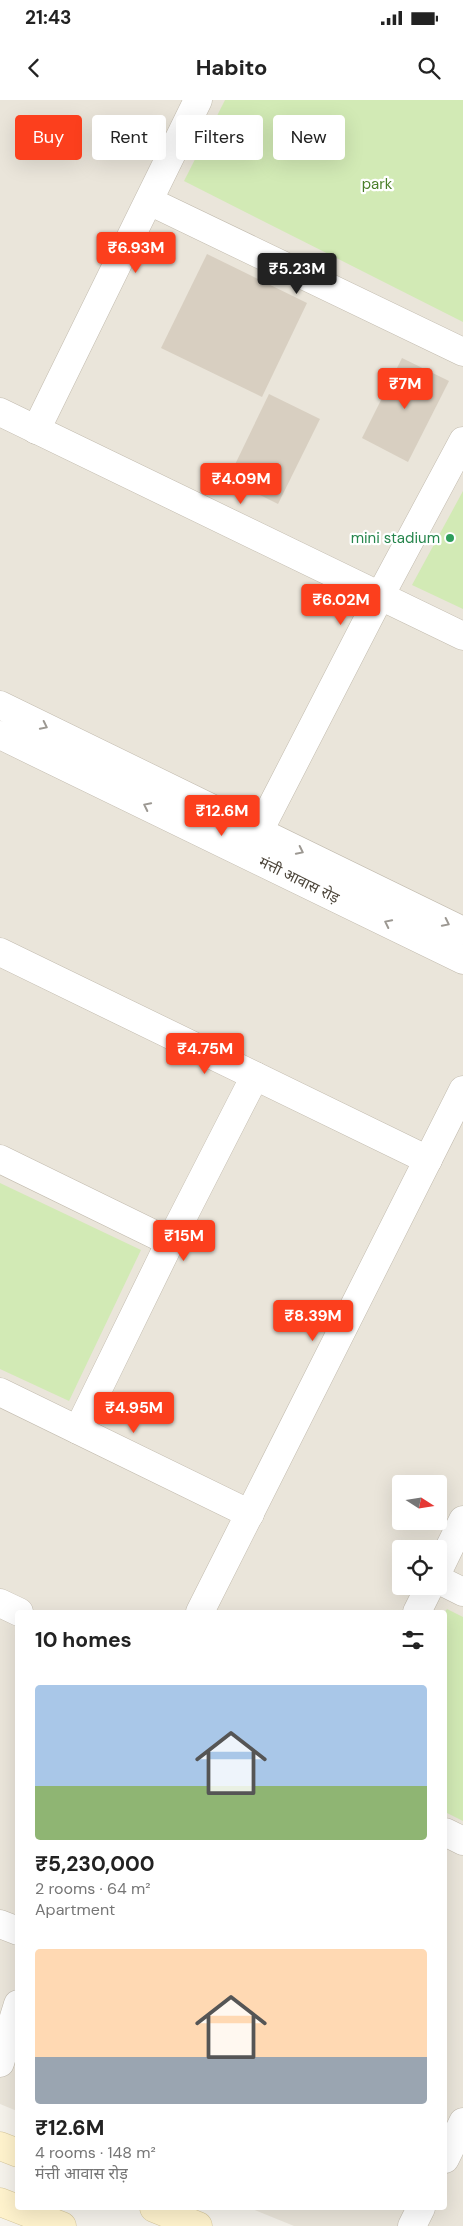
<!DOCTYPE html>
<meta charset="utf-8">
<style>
body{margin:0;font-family:"DM Sans","Noto Sans Devanagari",sans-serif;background:#f2f2f2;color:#222;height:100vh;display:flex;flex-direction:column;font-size:19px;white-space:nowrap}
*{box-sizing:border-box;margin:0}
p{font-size:16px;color:#767676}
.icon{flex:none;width:28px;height:28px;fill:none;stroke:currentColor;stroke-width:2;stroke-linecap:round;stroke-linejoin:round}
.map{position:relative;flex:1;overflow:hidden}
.details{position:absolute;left:15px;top:1510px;width:432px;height:600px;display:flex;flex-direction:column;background:#fff;border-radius:5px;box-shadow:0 5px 20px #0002}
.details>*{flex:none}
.guide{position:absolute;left:15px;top:15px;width:434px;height:45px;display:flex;gap:10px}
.needle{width:32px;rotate:102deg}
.buttons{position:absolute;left:392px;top:1375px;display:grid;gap:10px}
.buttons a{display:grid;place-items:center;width:55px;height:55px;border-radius:5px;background:#fff;box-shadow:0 5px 20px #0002;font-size:25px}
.price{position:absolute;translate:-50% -42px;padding:0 11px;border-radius:5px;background:#fc3f1d;color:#fff;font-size:16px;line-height:32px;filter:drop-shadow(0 1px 2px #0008)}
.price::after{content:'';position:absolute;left:50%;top:30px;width:15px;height:11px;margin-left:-8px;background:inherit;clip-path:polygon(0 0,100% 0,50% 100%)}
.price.active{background:#222;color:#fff}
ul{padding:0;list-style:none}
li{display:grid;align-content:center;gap:10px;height:265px;padding:0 20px}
li span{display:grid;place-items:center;height:155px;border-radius:5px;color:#555}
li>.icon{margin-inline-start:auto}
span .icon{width:90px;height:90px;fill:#fffc;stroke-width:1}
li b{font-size:21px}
h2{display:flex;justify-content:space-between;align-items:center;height:60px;padding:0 20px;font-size:21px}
.pill{padding:0 18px;border-radius:5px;background:#fff;box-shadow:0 5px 20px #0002;font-size:18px;line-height:45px}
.pill.active{background:#fc3f1d;color:#fff}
.status{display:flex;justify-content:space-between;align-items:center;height:35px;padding:0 25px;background:#fff;direction:ltr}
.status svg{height:14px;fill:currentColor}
header{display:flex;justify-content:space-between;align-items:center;height:65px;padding:0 20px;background:#fff;font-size:22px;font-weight:700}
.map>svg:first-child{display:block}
.residential{fill:#eae5da;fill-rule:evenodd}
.green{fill:#d2eab5}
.building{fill:#d8cfc1}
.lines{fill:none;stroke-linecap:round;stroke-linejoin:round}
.street-casing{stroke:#c2bbae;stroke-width:29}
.secondary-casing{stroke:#d6c79b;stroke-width:29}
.street{stroke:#fff;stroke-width:28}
.secondary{stroke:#fff3cd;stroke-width:28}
.oneway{stroke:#9c9892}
.leisure-dot{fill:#2e9e5b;stroke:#fff;stroke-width:2}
.labels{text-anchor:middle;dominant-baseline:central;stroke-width:4.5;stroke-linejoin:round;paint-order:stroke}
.park-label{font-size:15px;fill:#4a7f2a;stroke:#fff}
.leisure-label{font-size:15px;fill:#27864d;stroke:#fff;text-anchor:end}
.street-label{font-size:15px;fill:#4b4439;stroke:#fff}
</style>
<div class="status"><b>21:43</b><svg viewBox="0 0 49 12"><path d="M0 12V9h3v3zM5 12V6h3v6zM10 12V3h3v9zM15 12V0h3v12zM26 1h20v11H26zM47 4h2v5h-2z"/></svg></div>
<header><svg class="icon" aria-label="back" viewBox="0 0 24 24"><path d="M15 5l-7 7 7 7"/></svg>Habito<svg class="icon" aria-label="search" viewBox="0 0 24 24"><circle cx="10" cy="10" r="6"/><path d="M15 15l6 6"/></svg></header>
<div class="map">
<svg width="463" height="2126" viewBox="0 0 463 2126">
<rect width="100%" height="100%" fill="#f6f3ec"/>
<path class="residential" d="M 0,0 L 463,0 L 463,2126 L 294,2126 L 250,2108 L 445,2108 L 445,1512 L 18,1512 L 17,2011 L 0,2004 ZM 401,1384 L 439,1384 L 439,1421 L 401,1421 ZM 401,1449 L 439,1449 L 439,1486 L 401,1486 Z"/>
<g class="green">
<path d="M 225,0 L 463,0 L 463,222 L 184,81 Z"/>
<path d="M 463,391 L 463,509 L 412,485 Z"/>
<path d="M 0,1083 L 141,1150 L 69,1301 L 0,1269 Z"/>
<path d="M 447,1509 L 463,1517 L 463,1721 L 445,1712 L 445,1512 Z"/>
</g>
<g class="building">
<path d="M 207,154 L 307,203 L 262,297 L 161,248 Z"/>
<path d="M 402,258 L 449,281 L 408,362 L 362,338 Z"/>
<path d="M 269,294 L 320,319 L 278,404 L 228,379 Z"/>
</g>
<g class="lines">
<defs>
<g id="street">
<path d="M 149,101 L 463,252"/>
<path d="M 0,312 L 463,536"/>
<path d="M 36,330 L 198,0"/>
<path d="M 0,605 L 463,831"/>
<path d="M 0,635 L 463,860"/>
<path d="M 259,731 L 380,496 L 463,341"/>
<path d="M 0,852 L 428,1060"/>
<path d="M 0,1059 L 170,1142"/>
<path d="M 0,1292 L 250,1414"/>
<path d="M 78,1330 L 170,1142 L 255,976"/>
<path d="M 439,1469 L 463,1420"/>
<path d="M 439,1480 L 463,1492"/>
<path d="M 0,1503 L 19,1512"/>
<path d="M 200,1512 L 463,990"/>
<path d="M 417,1512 L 430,1486"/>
<path d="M 445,1732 L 463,1741"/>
<path d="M 0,1824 L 18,1831"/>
<path d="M 0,1963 L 18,1904"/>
<path d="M 445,2059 L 463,2022"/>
<path d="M 412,2126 L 421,2108"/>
</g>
<g id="secondary">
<path d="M 0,2046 L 18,2053"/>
<path d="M 0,2102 L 62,2126"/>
<path d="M 154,2108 L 198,2126"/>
</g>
</defs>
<use href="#street" class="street-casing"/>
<use href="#secondary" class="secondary-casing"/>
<use href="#street" class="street"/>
<use href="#secondary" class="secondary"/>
</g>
<defs><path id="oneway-chevron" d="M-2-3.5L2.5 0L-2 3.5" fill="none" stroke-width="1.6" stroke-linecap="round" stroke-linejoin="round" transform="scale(1.25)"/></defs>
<g class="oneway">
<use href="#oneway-chevron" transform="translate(44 626) rotate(26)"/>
<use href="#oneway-chevron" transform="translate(147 706) rotate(-154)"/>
<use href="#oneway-chevron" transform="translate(300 751) rotate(26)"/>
<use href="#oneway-chevron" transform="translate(388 823) rotate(-154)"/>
<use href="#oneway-chevron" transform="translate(446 823) rotate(26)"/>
</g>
<circle class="leisure-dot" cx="450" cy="438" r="5"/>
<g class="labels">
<g class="park-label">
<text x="377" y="84">park</text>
</g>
<g class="leisure-label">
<text x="440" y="438">mini stadium</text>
</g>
<g class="street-label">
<text transform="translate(299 780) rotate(26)">मंत्ती आवास रोड़</text>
</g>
</g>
</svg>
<div class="buttons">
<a><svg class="needle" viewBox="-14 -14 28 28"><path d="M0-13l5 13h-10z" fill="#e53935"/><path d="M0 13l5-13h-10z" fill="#767676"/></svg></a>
<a><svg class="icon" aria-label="locate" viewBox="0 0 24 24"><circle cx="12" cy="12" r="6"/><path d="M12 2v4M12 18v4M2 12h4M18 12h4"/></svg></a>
</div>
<b class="price" style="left:136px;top:174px">₹6.93M</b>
<b class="price active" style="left:297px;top:195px">₹5.23M</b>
<b class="price" style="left:405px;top:310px">₹7M</b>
<b class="price" style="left:241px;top:405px">₹4.09M</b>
<b class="price" style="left:341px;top:526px">₹6.02M</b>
<b class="price" style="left:222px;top:737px">₹12.6M</b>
<b class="price" style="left:205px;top:975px">₹4.75M</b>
<b class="price" style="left:184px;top:1162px">₹15M</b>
<b class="price" style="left:313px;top:1242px">₹8.39M</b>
<b class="price" style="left:134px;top:1334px">₹4.95M</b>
<div class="guide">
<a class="pill active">Buy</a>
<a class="pill">Rent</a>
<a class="pill">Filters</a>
<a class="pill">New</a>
</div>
<section class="details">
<h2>10 homes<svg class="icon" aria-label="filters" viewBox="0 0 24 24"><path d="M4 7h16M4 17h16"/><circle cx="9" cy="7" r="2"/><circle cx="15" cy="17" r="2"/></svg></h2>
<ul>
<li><span style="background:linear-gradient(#a9c7e8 65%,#8fb573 0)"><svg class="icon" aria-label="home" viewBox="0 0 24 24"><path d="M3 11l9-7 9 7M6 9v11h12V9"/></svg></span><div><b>₹5,230,000</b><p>2 rooms · 64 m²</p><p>Apartment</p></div></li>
<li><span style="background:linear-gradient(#ffd9b3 70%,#9aa5b1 0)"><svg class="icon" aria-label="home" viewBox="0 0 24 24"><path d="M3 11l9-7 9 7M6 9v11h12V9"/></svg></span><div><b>₹12.6M</b><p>4 rooms · 148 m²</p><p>मंत्ती आवास रोड़</p></div></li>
</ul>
</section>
</div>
